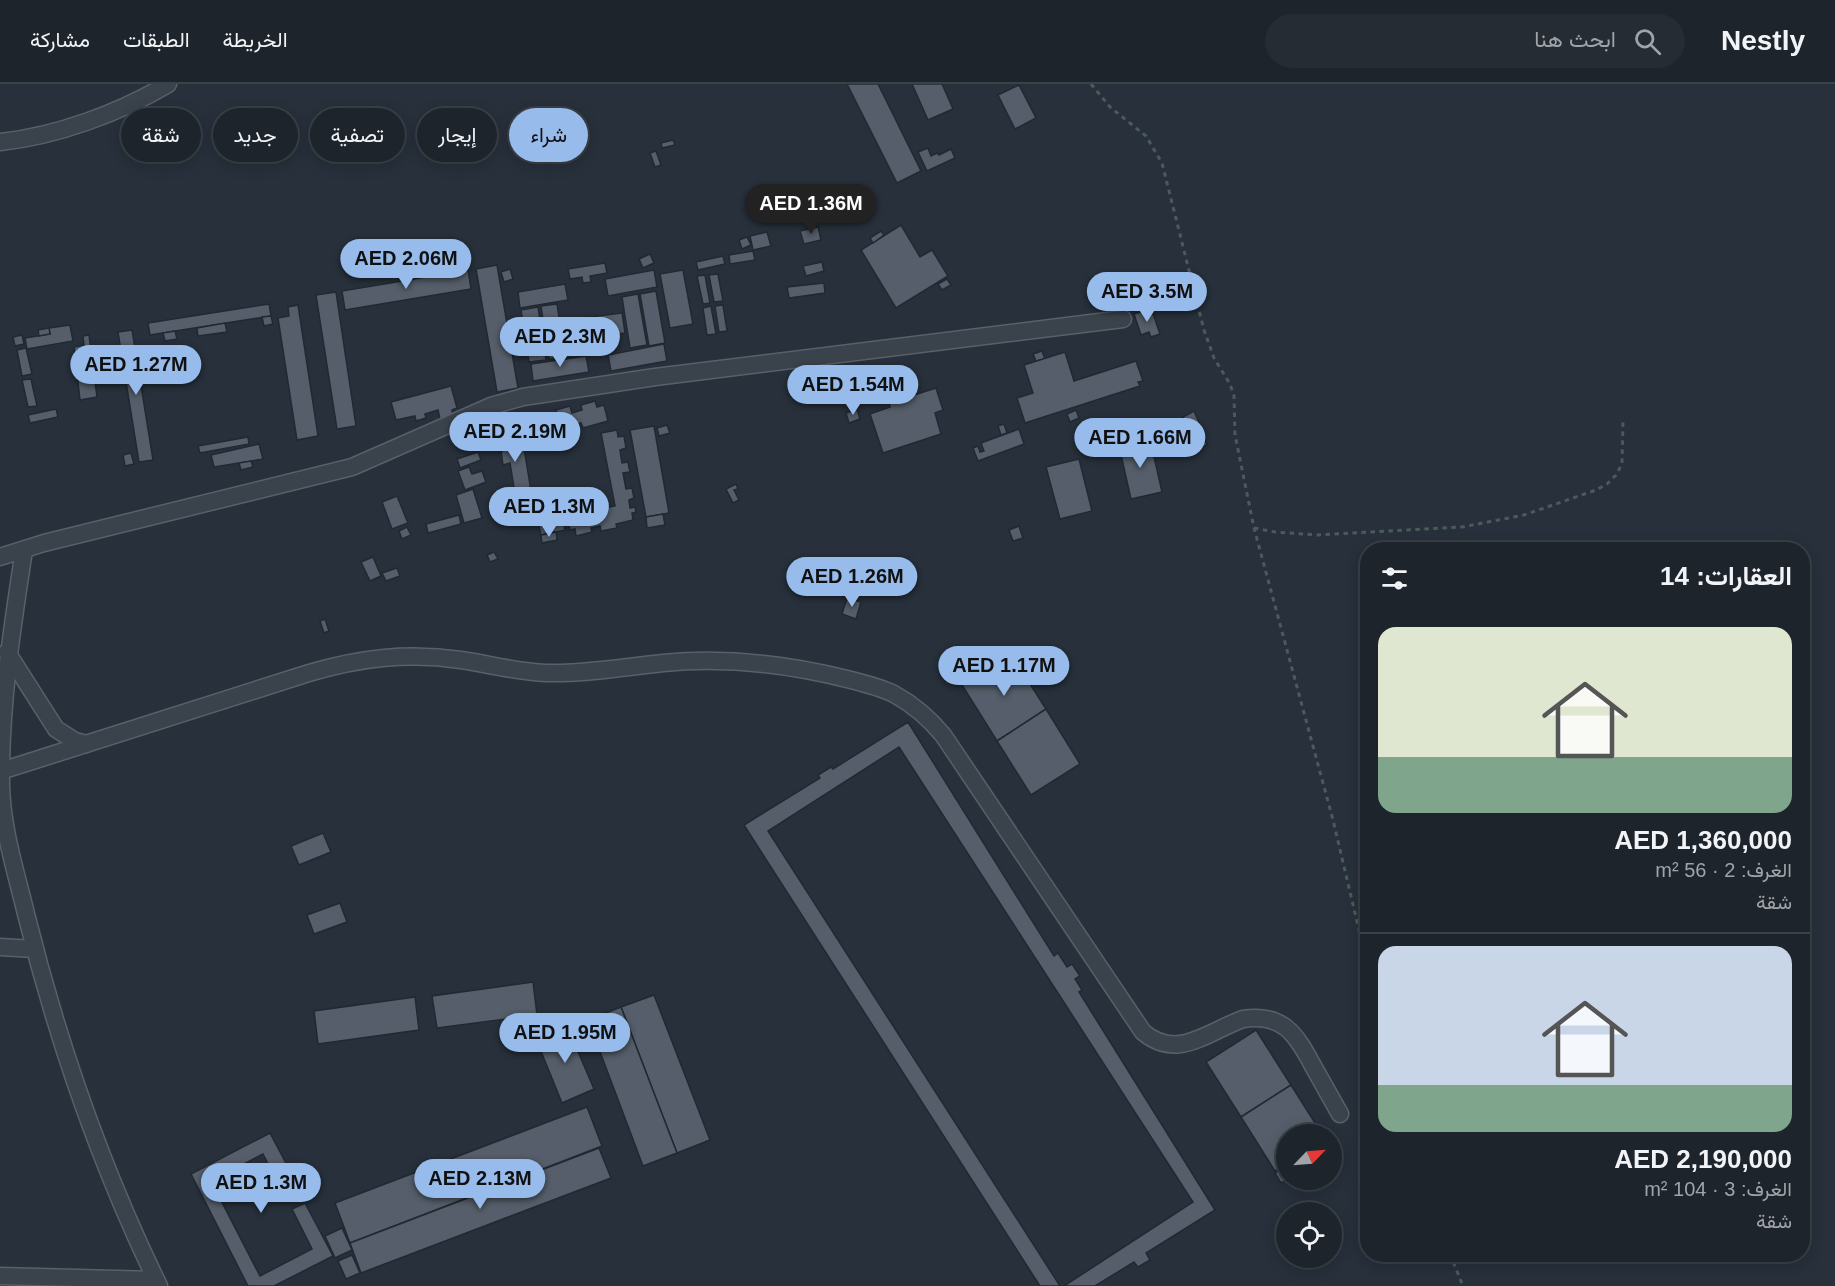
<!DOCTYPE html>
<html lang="ar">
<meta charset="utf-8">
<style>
body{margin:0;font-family:Helvetica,Vazirmatn,sans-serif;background:#252c34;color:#f1f3f6;direction:rtl;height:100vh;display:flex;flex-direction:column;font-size:22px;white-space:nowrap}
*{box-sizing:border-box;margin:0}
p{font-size:20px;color:#a0a4a9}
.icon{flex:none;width:33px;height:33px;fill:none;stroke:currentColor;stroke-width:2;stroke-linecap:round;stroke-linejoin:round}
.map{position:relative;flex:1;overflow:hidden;direction:ltr}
.panel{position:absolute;left:1360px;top:458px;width:450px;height:720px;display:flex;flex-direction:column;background:#1d242c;border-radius:24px;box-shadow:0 3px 15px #0003,0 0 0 2px #3b4148;direction:rtl}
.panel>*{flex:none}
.guide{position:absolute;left:18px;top:24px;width:570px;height:54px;direction:rtl;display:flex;gap:12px}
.needle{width:39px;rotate:65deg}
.tools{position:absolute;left:1276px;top:1040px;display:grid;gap:12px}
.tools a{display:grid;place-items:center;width:66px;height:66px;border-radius:50%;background:#1d242c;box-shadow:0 3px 15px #0003,0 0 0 2px #3b4148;font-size:30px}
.price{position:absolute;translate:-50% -51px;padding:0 14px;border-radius:21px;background:#97bbeb;color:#111;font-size:20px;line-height:39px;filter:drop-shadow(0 2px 3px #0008)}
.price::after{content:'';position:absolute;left:50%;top:36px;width:18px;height:14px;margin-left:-9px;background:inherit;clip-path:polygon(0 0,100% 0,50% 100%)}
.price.active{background:#222;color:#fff}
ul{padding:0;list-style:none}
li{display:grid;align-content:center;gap:12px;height:318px;padding:0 18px}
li+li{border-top:2px solid #3b4148}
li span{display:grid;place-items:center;height:186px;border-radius:18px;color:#555}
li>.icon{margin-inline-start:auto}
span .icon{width:108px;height:108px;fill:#fffc;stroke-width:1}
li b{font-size:26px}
h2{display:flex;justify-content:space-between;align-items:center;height:72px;padding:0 18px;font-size:26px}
.chip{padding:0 21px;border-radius:27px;background:#1d242c;box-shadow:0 3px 15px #0003,0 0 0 2px #3b4148;font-size:21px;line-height:54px}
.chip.active{background:#97bbeb;color:#111}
header{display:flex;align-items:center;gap:36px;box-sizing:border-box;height:84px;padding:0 30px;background:#1d242c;border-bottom:2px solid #3b4148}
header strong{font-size:28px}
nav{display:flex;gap:33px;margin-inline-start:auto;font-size:21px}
.search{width:420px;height:54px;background:#252c34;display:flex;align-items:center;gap:15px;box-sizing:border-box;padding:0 21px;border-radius:33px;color:#a0a4a9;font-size:22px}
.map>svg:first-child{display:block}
.building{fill:#555e6a;stroke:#212932;stroke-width:1.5}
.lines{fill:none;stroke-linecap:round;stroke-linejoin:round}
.minor-casing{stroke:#586069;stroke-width:19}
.path{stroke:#4b5b5d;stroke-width:3;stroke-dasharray:4.5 4.5;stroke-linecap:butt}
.minor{stroke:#3a424b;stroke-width:16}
</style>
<header>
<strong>Nestly</strong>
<div class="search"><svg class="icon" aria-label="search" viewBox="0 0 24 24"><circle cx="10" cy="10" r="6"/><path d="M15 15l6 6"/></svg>ابحث هنا</div>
<nav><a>الخريطة</a><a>الطبقات</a><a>مشاركة</a></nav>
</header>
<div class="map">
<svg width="1835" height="1202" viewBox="0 0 1835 1202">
<rect width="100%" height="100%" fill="#27303b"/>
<g class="building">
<path d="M 847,0 L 878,0 L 921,87 L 897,99 Z"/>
<path d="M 912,0 L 942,0 L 953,25 L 928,36 Z"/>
<path d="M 1019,1 L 1036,34 L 1015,45 L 998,11 Z"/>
<path d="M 673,56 L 675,61 L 662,64 L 661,59 Z"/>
<path d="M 928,64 L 931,72 L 937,69 L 939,71 L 951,65 L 955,74 L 927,87 L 918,68 Z"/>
<path d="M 656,67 L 661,81 L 655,83 L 650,69 Z"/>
<path d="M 901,141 L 920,173 L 932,166 L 948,192 L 896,224 L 861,166 Z"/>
<path d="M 818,143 L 821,156 L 804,160 L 800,147 Z"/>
<path d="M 881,147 L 884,151 L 873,159 L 870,154 Z"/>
<path d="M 767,148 L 771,162 L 753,166 L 750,152 Z"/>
<path d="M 747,153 L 751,161 L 742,165 L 739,156 Z"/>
<path d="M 753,167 L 755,176 L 730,180 L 729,171 Z"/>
<path d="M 650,170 L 654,179 L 643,184 L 639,175 Z"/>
<path d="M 723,172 L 725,180 L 698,186 L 696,178 Z"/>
<path d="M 822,178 L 824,187 L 806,192 L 803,182 Z"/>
<path d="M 605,179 L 607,189 L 590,192 L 591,198 L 583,199 L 582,193 L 570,195 L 568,185 Z"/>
<path d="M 497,181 L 518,304 L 497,308 L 476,185 Z"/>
<path d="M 510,185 L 513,195 L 504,198 L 501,188 Z"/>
<path d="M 468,186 L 471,205 L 345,226 L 342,207 Z"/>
<path d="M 654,186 L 657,203 L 608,212 L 605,195 Z"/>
<path d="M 683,186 L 693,240 L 670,244 L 660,190 Z"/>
<path d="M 718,190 L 723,217 L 714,218 L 709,191 Z"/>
<path d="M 705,191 L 710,219 L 703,220 L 697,192 Z"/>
<path d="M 947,195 L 951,201 L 942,206 L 938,200 Z"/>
<path d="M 824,199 L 825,209 L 789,214 L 787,203 Z"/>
<path d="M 565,200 L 568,216 L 520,224 L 518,208 Z"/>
<path d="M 656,207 L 665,259 L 649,262 L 640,210 Z"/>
<path d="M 336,208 L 356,342 L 337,345 L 316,211 Z"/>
<path d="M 638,210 L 647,261 L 630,264 L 622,213 Z"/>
<path d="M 269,220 L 271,232 L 150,251 L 148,239 Z"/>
<path d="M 557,220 L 565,273 L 549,275 L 541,222 Z"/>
<path d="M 298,221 L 318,352 L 297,356 L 278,234 L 289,232 L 288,223 Z"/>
<path d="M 723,221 L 727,247 L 719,248 L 715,222 Z"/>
<path d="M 711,222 L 716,250 L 707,251 L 703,224 Z"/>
<path d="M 538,223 L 546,276 L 529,278 L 521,226 Z"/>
<path d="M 1151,224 L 1160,250 L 1151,253 L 1149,248 L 1141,251 L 1134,230 Z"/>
<path d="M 622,229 L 625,249 L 568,257 L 566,236 Z"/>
<path d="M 271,232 L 273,240 L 264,242 L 262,233 Z"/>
<path d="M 225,239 L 227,248 L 198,252 L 197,244 Z"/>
<path d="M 70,241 L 73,257 L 27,265 L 25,254 L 50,250 L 49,244 Z"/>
<path d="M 49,244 L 50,250 L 39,252 L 38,246 Z"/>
<path d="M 132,246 L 153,376 L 139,378 L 118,248 Z"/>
<path d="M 175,247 L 177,255 L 165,257 L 163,249 Z"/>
<path d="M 22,251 L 24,260 L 15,262 L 13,253 Z"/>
<path d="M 89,251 L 97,313 L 80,316 L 74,263 L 84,261 L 83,252 Z"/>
<path d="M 664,260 L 667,277 L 611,287 L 608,271 Z"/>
<path d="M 26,264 L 32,290 L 22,292 L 17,266 Z"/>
<path d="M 1042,267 L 1045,275 L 1036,277 L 1033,270 Z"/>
<path d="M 1065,268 L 1074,297 L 1136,277 L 1143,297 L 1138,298 L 1140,302 L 1025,339 L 1017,314 L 1033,309 L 1024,281 Z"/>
<path d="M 586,272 L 589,288 L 533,297 L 531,280 Z"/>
<path d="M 31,295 L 37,322 L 28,323 L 22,296 Z"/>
<path d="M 451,302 L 457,324 L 452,326 L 453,332 L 440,335 L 438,326 L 425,330 L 426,334 L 416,337 L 415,332 L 396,336 L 391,318 Z"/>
<path d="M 902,302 L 906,314 L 900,316 L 896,304 Z"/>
<path d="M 936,304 L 943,326 L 935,329 L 941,350 L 883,369 L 870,330 L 890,323 L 889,319 Z"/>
<path d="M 595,317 L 597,323 L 604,321 L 608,337 L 583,344 L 581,339 L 573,341 L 574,345 L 563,348 L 562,344 L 552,346 L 549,334 L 558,332 L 556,326 L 570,322 L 572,329 L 582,326 L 581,321 Z"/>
<path d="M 56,325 L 58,333 L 30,339 L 28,331 Z"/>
<path d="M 857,325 L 860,335 L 849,339 L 846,329 Z"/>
<path d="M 1076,326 L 1079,334 L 1070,338 L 1067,330 Z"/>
<path d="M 1194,327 L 1200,341 L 1189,346 L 1183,333 Z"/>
<path d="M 518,328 L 534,425 L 527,426 L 528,434 L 519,435 L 518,430 L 510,432 L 508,418 L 516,416 L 510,379 L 503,381 L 501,367 L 506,366 L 503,350 L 496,351 L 493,332 Z"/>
<path d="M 1004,340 L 1007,349 L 1001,351 L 998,342 Z"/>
<path d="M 667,341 L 670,349 L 659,352 L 657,344 Z"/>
<path d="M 654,342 L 669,429 L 646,433 L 630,346 Z"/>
<path d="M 1019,345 L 1024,360 L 978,377 L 973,364 L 978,362 L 980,368 L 984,367 L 981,359 Z"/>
<path d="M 617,346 L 618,353 L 624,352 L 626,364 L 620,366 L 622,379 L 628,378 L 630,388 L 623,389 L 626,405 L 632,404 L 634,414 L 629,416 L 630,424 L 635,423 L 636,428 L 632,429 L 633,436 L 616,440 L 617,444 L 601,447 L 600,442 L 591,444 L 592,448 L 576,452 L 575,445 L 570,446 L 567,431 L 615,422 L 601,349 Z"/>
<path d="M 1201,347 L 1207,361 L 1196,365 L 1190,351 Z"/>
<path d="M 248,353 L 249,360 L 200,369 L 198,362 Z"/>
<path d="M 1150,355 L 1162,408 L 1131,415 L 1119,362 Z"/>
<path d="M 259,360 L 263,375 L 214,383 L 211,371 Z"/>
<path d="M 478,368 L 481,376 L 460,384 L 457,375 Z"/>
<path d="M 131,369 L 134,380 L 125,382 L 123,371 Z"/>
<path d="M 1079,375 L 1092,427 L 1060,435 L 1046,383 Z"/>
<path d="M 251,377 L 253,383 L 241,386 L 239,379 Z"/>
<path d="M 469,383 L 472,390 L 482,387 L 486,398 L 465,406 L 458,387 Z"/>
<path d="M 736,400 L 738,405 L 734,406 L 739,416 L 733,419 L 726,405 Z"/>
<path d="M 473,405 L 482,434 L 464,439 L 456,411 Z"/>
<path d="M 397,412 L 408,439 L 392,445 L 382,418 Z"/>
<path d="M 562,430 L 565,446 L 541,451 L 537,435 Z"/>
<path d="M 663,430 L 665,441 L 647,444 L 646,433 Z"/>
<path d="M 459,431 L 461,440 L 428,449 L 426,440 Z"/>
<path d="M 1019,442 L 1023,454 L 1013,457 L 1009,446 Z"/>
<path d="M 407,443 L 411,451 L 402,455 L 399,447 Z"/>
<path d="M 556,448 L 557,456 L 542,459 L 541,451 Z"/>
<path d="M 494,468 L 498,475 L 490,478 L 487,471 Z"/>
<path d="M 373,473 L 381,492 L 370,497 L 361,478 Z"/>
<path d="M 397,484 L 400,492 L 386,497 L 382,489 Z"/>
<path d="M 847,514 L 861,518 L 856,535 L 842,530 Z"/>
<path d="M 325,535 L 329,547 L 324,549 L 320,537 Z"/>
<path d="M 1011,570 L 1046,625 L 997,657 L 962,601 Z"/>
<path d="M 1046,625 L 1080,680 L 1031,711 L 997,657 Z"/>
<path d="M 908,638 L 1054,872 L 1058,869 L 1067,883 L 1072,880 L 1080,892 L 1075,895 L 1082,906 L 1079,908 L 1215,1126 L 1146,1169 L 1150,1176 L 1138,1183 L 1134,1178 L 1095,1202 L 1064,1202 L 1193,1118 L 899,663 L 768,747 L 1060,1202 L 1040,1202 L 744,741 L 820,694 L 818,691 L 831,683 L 833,685 Z"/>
<path d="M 323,749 L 331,768 L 299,781 L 291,762 Z"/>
<path d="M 340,819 L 347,838 L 314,850 L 307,831 Z"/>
<path d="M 533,898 L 537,931 L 437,944 L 432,912 Z"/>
<path d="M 654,911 L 710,1056 L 677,1069 L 621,923 Z"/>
<path d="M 415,913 L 419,946 L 318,960 L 314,927 Z"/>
<path d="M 621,923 L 677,1069 L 643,1082 L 588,936 Z"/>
<path d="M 567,942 L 594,1005 L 562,1019 L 536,955 Z"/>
<path d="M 1256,946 L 1291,1001 L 1241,1033 L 1206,978 Z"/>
<path d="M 1291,1001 L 1322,1050 L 1287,1050 L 1287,1080 L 1275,1087 L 1241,1033 Z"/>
<path d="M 587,1023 L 602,1062 L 350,1159 L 335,1119 Z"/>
<path d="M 270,1049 L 298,1102 L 283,1109 L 263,1070 L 211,1097 L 260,1192 L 312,1165 L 292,1125 L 305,1119 L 333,1172 L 274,1202 L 248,1202 L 191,1090 Z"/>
<path d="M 599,1064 L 611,1094 L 361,1189 L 350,1159 Z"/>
<path d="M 1286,1083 L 1288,1095 L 1281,1099 L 1275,1089 Z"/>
<path d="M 342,1144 L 352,1166 L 335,1174 L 325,1152 Z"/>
<path d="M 352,1171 L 360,1189 L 346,1195 L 338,1177 Z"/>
</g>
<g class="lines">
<defs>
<g id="minor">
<path d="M 0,58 C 57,52 119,29 168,0"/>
<path d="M 24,466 C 12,544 0,622 1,701 C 2,745 16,788 26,830 C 58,959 101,1083 159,1202"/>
<path d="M 0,473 L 44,459 L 352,383 L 491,322 L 523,313 L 655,293 L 1123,235"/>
<path d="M 7,568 L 56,645 L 75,657 L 86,660"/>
<path d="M 1,687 L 309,589 C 360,574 408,568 461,576 C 489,580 517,588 546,589 C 585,590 624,583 663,579 C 725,573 787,580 847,595 C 863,599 880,603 894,610 C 914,621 929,634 943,651 L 1143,948 C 1177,977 1207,948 1243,935 C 1283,929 1296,950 1313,982 C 1322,998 1331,1014 1340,1030"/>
<path d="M 0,863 L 35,865"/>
<path d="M 0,1192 L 156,1196"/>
</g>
</defs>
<use href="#minor" class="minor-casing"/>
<g class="path">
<path d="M 1091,0 L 1110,23 L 1146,52 L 1162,79 L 1204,246 L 1214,274 L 1230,300 L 1234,312 L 1235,351 L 1254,444 L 1333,736 L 1368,884"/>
<path d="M 1254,444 L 1275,448 L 1318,451 L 1462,443 L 1524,431 L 1596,406 L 1607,400 L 1616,391 L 1622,380 L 1623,336"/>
<path d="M 1450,1170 L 1463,1202"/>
</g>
<use href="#minor" class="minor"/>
</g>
</svg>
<div class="tools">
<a><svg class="needle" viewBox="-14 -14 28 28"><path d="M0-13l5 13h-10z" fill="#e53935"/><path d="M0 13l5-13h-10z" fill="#a0a4a9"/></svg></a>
<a><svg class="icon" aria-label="locate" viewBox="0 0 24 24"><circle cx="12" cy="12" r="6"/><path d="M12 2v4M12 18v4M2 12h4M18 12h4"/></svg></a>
</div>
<b class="price active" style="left:811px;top:151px">AED 1.36M</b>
<b class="price" style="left:406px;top:206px">AED 2.06M</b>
<b class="price" style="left:1147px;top:239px">AED 3.5M</b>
<b class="price" style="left:560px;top:284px">AED 2.3M</b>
<b class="price" style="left:136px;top:312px">AED 1.27M</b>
<b class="price" style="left:853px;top:332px">AED 1.54M</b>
<b class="price" style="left:515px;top:379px">AED 2.19M</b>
<b class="price" style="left:1140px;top:385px">AED 1.66M</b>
<b class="price" style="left:549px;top:454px">AED 1.3M</b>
<b class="price" style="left:852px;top:524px">AED 1.26M</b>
<b class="price" style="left:1004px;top:613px">AED 1.17M</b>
<b class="price" style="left:565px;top:980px">AED 1.95M</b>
<b class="price" style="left:480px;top:1126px">AED 2.13M</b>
<b class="price" style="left:261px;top:1130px">AED 1.3M</b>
<div class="guide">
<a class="chip active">شراء</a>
<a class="chip">إيجار</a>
<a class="chip">تصفية</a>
<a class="chip">جديد</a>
<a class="chip">شقة</a>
</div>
<section class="panel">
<h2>العقارات: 14<svg class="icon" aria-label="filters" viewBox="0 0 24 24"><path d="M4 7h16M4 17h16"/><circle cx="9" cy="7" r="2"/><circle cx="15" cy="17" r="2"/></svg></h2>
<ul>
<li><span style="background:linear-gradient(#dfe7d0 70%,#7fa58c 0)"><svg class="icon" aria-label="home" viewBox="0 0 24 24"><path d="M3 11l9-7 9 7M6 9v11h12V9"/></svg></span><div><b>AED 1,360,000</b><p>الغرف: 2 · 56 m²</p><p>شقة</p></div></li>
<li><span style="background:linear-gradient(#c9d6e8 75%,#7fa58c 0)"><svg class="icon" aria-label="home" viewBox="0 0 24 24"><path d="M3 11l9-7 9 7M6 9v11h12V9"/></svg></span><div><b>AED 2,190,000</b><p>الغرف: 3 · 104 m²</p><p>شقة</p></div></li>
</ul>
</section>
</div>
